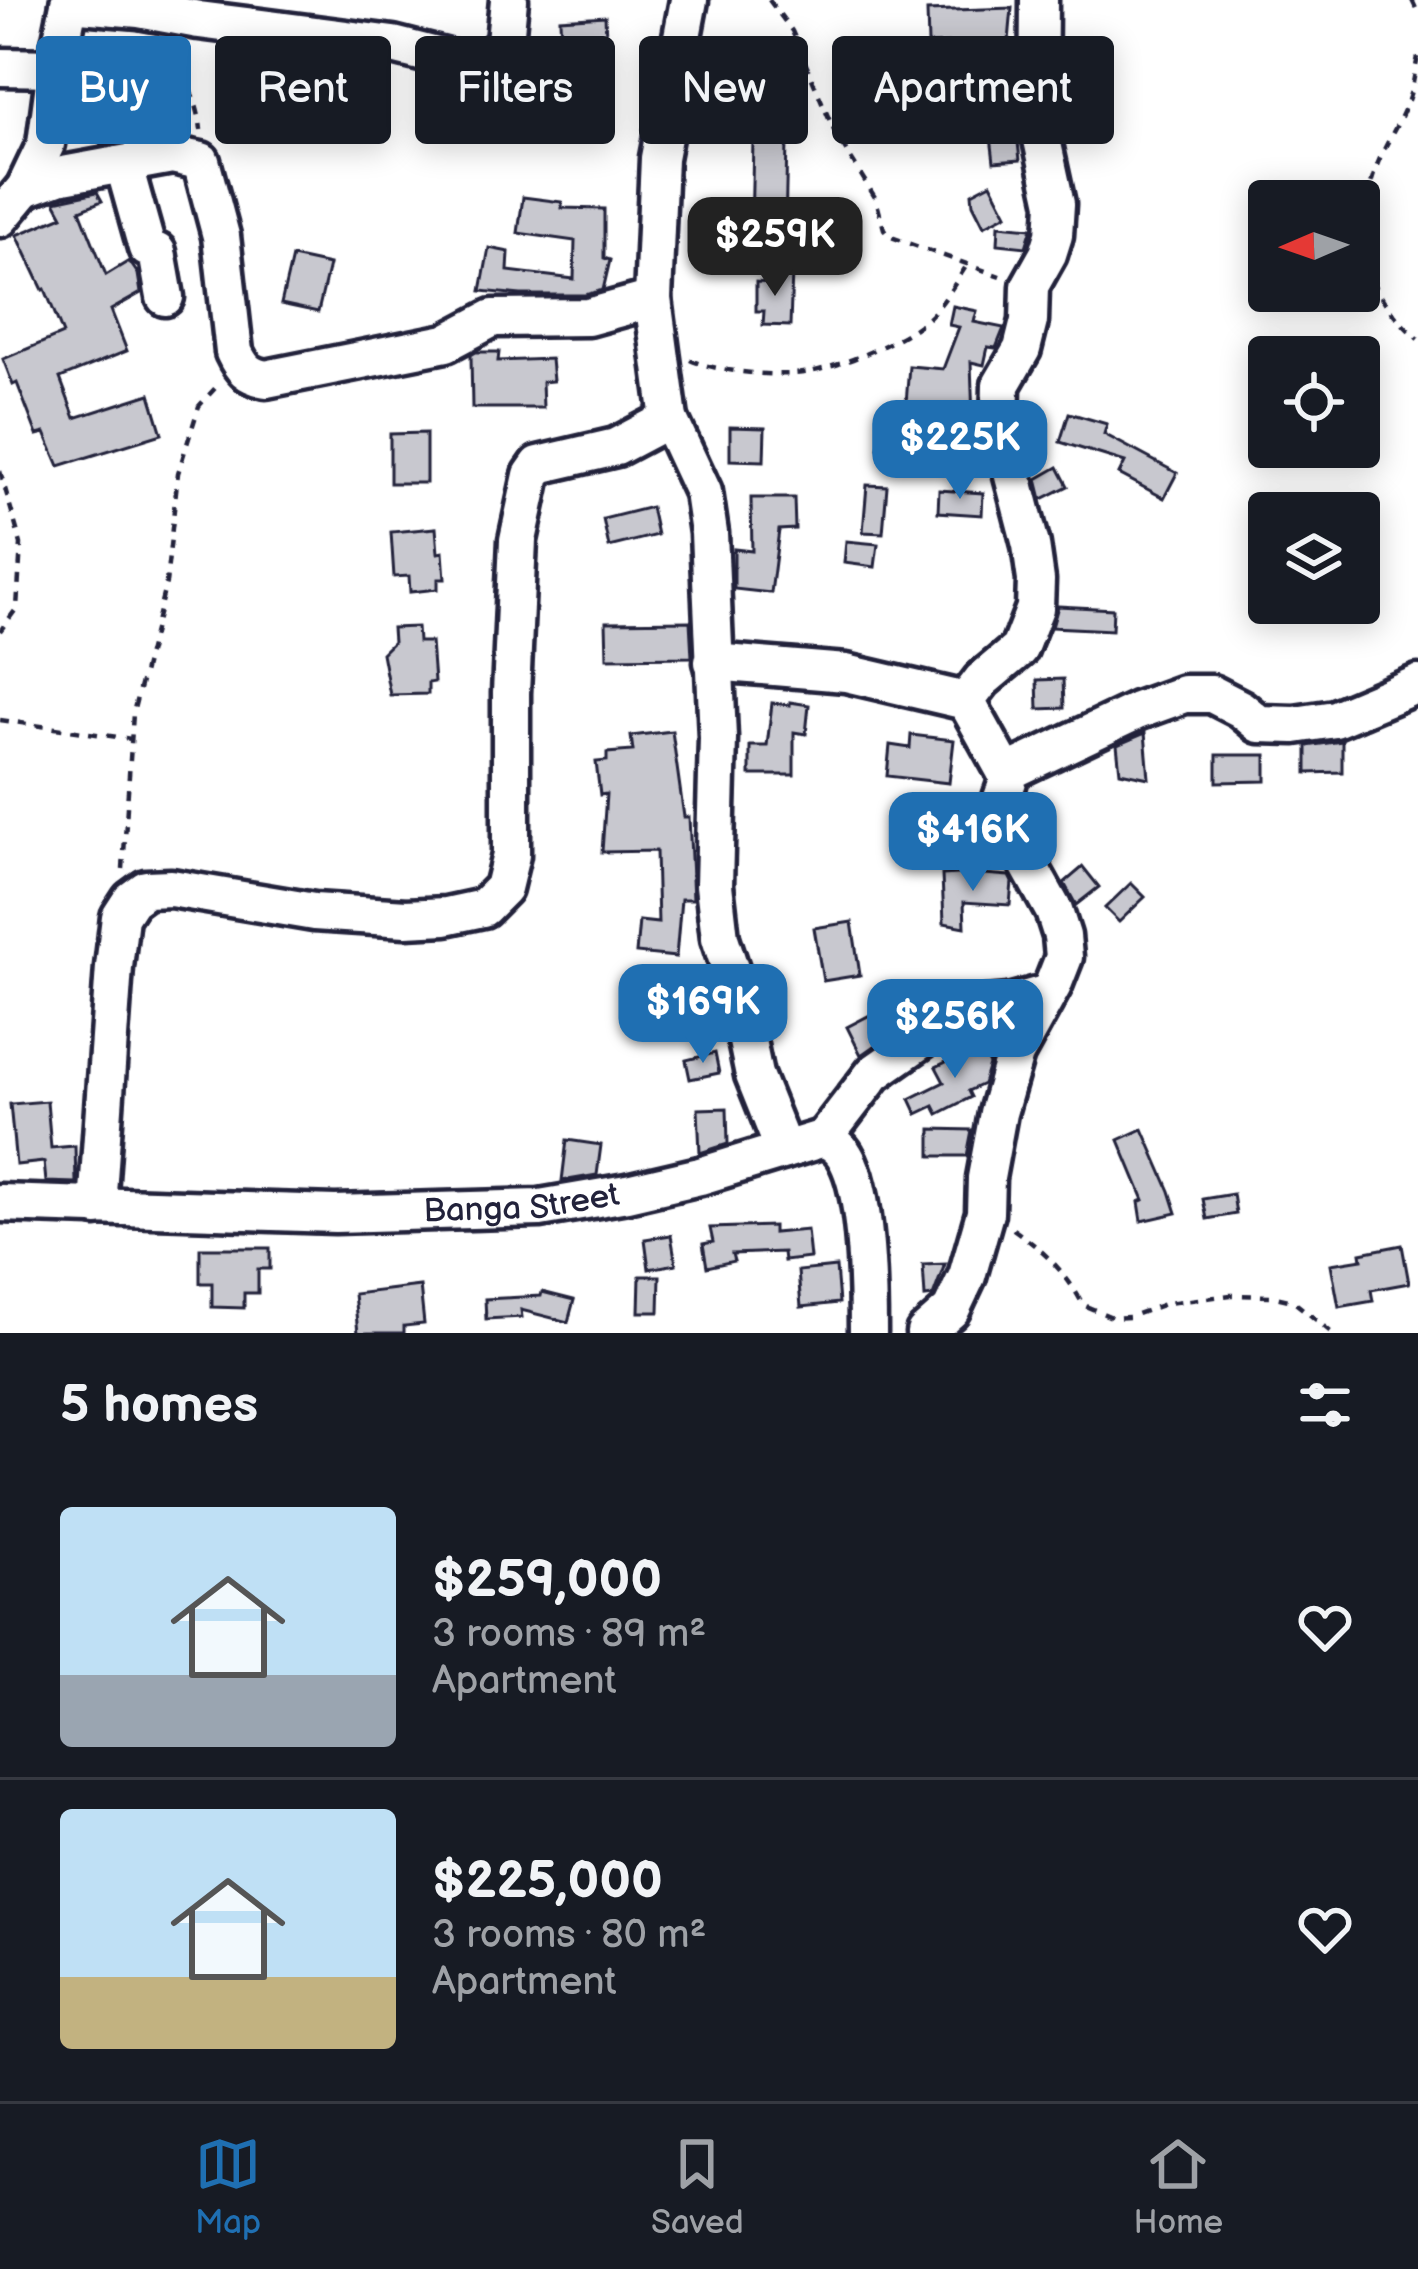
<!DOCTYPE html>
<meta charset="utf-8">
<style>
body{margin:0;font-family:"Balsamiq Sans",sans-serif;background:#242831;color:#f1f3f6;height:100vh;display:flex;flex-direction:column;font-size:45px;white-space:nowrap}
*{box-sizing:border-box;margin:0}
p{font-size:39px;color:#9ea1a6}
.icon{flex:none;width:66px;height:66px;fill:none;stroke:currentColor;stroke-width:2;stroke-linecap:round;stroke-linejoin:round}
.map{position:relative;height:1333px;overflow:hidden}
.drawer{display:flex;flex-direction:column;background:#171b24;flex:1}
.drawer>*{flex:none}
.guide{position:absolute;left:36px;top:36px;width:1347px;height:108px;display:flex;gap:24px}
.needle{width:78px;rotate:268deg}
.fabs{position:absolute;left:1248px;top:180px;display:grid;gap:24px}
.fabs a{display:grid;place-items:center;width:132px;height:132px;border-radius:12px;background:#171b24;box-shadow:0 6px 30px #0003;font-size:60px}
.price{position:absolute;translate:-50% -102px;padding:0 27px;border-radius:24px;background:#1f6fb2;color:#fff;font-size:39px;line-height:78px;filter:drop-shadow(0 3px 6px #0008)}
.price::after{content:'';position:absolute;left:50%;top:72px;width:36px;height:27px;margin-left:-18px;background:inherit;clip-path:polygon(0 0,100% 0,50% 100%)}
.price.on{background:#222;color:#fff}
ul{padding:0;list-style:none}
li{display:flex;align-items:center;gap:36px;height:300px;padding:0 60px}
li+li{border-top:3px solid #363941}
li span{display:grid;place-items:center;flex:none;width:336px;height:240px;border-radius:12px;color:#555}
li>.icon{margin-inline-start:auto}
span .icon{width:144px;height:144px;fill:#fffc;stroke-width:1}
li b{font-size:51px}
h2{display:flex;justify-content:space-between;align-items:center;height:144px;padding:0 60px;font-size:51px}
.pill{padding:0 42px;border-radius:12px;background:#171b24;box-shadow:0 6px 30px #0003;font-size:42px;line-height:108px}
.pill.on{background:#1f6fb2;color:#fff}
.tabs{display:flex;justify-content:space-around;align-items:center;height:168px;border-top:3px solid #363941;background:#171b24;font-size:33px;color:#9ea1a6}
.tabs a{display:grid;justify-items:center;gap:6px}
.tabs .on{color:#1f6fb2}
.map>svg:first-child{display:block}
.building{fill:#c8c8cf;stroke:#22223b;stroke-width:3}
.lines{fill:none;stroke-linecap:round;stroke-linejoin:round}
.minor-casing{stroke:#22223b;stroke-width:45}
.path{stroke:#22223b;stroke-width:4.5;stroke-dasharray:9 9;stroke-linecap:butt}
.minor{stroke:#fff;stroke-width:36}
.labels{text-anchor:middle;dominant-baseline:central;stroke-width:10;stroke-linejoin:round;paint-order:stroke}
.street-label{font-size:33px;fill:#22223b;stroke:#fff}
</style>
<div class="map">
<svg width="1418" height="1333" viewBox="0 0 1418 1333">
<rect width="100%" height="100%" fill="#fff"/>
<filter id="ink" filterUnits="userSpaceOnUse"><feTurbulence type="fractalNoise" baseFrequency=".00833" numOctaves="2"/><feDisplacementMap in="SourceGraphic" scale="24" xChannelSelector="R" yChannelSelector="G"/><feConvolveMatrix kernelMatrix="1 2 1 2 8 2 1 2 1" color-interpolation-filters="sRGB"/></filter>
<g filter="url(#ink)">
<g class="building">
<path d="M 1012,8 L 1009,41 L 928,44 L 927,11 Z"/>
<path d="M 605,16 L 607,60 L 562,63 L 560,19 Z"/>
<path d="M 123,100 L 132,138 L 101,145 L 93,107 Z"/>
<path d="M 1017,134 L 1020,160 L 994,162 L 991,137 Z"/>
<path d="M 753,140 L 787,141 L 785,232 L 751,231 Z"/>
<path d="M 991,183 L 1007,214 L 984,226 L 973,204 L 972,193 Z"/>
<path d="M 97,192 L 102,201 L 80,210 L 106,275 L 129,261 L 138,274 L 141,293 L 111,310 L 127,351 L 60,378 L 75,418 L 150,394 L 162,434 L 59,466 L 45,433 L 37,435 L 17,383 L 13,385 L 3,359 L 63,334 L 45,289 L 43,290 L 17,235 L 63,216 L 55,201 Z"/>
<path d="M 523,197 L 562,202 L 562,208 L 604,209 L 604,258 L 610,260 L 603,290 L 585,295 L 521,295 L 481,291 L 489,248 L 509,252 L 508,271 L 574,279 L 575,241 L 518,233 Z"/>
<path d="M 999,225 L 1032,228 L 1026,247 L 998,244 Z"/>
<path d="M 292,257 L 329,265 L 318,312 L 281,304 Z"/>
<path d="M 769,271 L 792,271 L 790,326 L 763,325 L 764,311 L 756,311 L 756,282 L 769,283 Z"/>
<path d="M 953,306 L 977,311 L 974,322 L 1004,328 L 996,348 L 988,347 L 984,365 L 971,362 L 973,420 L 958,420 L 958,444 L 935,444 L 936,458 L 915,459 L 878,448 L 886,423 L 904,429 L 909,366 L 943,369 L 959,327 L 949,325 Z"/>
<path d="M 476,352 L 499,352 L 498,361 L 551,359 L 553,381 L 542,382 L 543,408 L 472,408 L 471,355 Z"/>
<path d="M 1069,413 L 1107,424 L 1104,434 L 1177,473 L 1164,498 L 1119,474 L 1125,462 L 1060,442 Z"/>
<path d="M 730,427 L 765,428 L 764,461 L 730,460 Z"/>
<path d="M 426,433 L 426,483 L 390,483 L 390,434 Z"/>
<path d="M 1058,467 L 1068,486 L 1042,499 L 1037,479 Z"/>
<path d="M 867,485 L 887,486 L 883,533 L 863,532 Z"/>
<path d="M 939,490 L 983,493 L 982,515 L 938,512 Z"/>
<path d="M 751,498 L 794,498 L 795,529 L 779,530 L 771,593 L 734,589 L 734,549 L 752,551 Z"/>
<path d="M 651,507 L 657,535 L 609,547 L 603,519 Z"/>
<path d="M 436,528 L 438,553 L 443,552 L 445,579 L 438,579 L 438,589 L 410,592 L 409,576 L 394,577 L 391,532 Z"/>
<path d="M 846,541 L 878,544 L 875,567 L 844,563 Z"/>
<path d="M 1058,606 L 1113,609 L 1112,630 L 1052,627 Z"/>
<path d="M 690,621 L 692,657 L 607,658 L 606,622 Z"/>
<path d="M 417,627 L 418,642 L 431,642 L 434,682 L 428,683 L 428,694 L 390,695 L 382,653 L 393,642 L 392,628 Z"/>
<path d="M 1063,679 L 1064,708 L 1038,709 L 1037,680 Z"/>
<path d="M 790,702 L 809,705 L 806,734 L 794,732 L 794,775 L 750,775 L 750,746 L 767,746 L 772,703 L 790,705 Z"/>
<path d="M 672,731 L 684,817 L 689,817 L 693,899 L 681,899 L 676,957 L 636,953 L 639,921 L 658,923 L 656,851 L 602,852 L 606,794 L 600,795 L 596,762 L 607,761 L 607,753 L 633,751 L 631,736 Z"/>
<path d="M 1145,733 L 1149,778 L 1120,772 L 1117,745 Z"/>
<path d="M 911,735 L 954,740 L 949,783 L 887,776 L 890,745 L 910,748 Z"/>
<path d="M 1342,741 L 1342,772 L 1307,773 L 1307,746 Z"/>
<path d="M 1217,755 L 1266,755 L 1266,781 L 1217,782 Z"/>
<path d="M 1083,867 L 1099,887 L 1076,905 L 1064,883 Z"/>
<path d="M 972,873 L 1009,876 L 1012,882 L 1010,905 L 964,902 L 965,927 L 944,923 L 942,875 Z"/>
<path d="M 1131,883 L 1145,897 L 1119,922 L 1105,908 Z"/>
<path d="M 852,922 L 860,975 L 823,981 L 814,928 Z"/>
<path d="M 920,989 L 930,1006 L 882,1036 L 884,1039 L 861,1055 L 847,1027 Z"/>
<path d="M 978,1042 L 989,1065 L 983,1084 L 968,1091 L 971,1097 L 938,1114 L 934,1106 L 917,1114 L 910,1099 L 944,1082 L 936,1067 L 962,1054 L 960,1050 Z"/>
<path d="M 715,1053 L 719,1073 L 690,1079 L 686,1060 Z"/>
<path d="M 47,1101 L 51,1148 L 75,1146 L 76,1183 L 46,1182 L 44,1162 L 16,1165 L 10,1104 Z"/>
<path d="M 727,1108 L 728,1144 L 700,1153 L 698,1109 Z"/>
<path d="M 931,1129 L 972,1130 L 967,1156 L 931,1156 Z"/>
<path d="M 1143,1129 L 1170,1191 L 1177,1213 L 1142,1221 L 1139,1202 L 1144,1200 L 1119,1140 Z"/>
<path d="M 567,1140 L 601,1145 L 597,1175 L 562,1181 Z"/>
<path d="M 1233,1194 L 1236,1214 L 1207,1219 L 1203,1199 Z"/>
<path d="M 773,1226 L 773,1233 L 807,1230 L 810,1258 L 784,1261 L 783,1252 L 732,1254 L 734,1261 L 707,1267 L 703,1244 L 713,1242 L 710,1228 Z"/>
<path d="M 671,1235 L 676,1264 L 649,1269 L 645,1239 Z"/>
<path d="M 1402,1245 L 1409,1283 L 1371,1290 L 1373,1301 L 1339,1307 L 1331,1264 L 1362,1259 L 1361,1253 Z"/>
<path d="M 200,1248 L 270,1248 L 270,1269 L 258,1269 L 258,1293 L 244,1293 L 244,1308 L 212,1307 L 212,1283 L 200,1283 Z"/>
<path d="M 945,1264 L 933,1296 L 925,1297 L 923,1265 Z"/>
<path d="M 836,1267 L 839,1303 L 801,1307 L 798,1271 Z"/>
<path d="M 640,1276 L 660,1276 L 659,1312 L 639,1312 Z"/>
<path d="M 420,1286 L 424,1324 L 404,1326 L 404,1333 L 358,1333 L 354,1294 Z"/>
<path d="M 542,1292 L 574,1300 L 568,1322 L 521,1310 L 522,1317 L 486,1319 L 485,1299 L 541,1296 Z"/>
</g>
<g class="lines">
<defs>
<g id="minor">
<path d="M 689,0 L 659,158 L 653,299 L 669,419 L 703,492 L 709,533 L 718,738 L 714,885 L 720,938 L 736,987 L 754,1075 L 784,1150"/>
<path d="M 69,3 L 139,9 L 199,20 L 393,45 L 472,65 L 492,57 L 505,42 L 509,0"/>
<path d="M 0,67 L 56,68"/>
<path d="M 124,166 L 147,248 L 157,252 L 165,297"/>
<path d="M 25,188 L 58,176 L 172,155 L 201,161 L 221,236 L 234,352 C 242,369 247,375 266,379 L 446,343 L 493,318 L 588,317 L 653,299"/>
<path d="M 0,218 L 25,188 L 46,144 L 56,68 L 70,0"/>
<path d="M 713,662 L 846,673 L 966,701"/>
<path d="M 1006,773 L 966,701 L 982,680 L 1019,649 L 1035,608 L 1036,580 L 1031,545 L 1000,426 L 1001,385 L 1022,349 L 1029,321 L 1030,286 L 1048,254 L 1054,235 L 1056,204 L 1038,121 L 1039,0"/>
<path d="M 824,1138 L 874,1073 L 944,1024 L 987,1006 L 1009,1004 L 1048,993"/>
<path id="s1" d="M 0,1203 L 335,1214 L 540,1208 L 627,1193 L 700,1176 L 824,1138 C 833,1143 840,1147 845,1156 C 867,1192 868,1290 868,1333"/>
<path d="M 97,1207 L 114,967 L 120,917 L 131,900 L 146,889 L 171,888 L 314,912 L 406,918 L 446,916 L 483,908 L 503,888 L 511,855 L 511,693 L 518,540 L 532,475 L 539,465 L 616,447 L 669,419"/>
<path d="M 925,1333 L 951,1310 L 967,1276 L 985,1213 L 986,1178 L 998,1113 L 1015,1054 L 1053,985 L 1064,957 L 1062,936 L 1054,911 L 1002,817 L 1002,798 L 1008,781 L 1006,773 L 1137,711 L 1184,694 L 1212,694 L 1241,709 L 1259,724 L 1295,725 L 1335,719 L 1418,684"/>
</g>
</defs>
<use href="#minor" class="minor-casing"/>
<g class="path">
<path d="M 769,0 L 792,31 L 835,133 L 876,199 L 884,229 L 891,237 L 1000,276"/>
<path d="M 1412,0 L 1418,13"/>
<path d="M 163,43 C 181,70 198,97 201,130"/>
<path d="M 1418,57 C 1415,69 1414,82 1410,94 C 1402,121 1384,144 1375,171 C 1352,241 1362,289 1418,339"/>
<path d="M 690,360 C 717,372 781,378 810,372 C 844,365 902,341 928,318 C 944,303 955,283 967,265"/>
<path d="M 0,471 L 21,544 L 17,608 L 0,631"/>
<path d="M 0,720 L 131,739"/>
<path d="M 123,869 L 133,713 L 166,583 L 178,473 L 199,406 L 217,386"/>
<path d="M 1013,1229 C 1042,1249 1067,1273 1083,1305 L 1114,1318 L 1129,1317 L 1167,1303 L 1231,1295 L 1271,1296 L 1293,1301 L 1332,1333"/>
</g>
<use href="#minor" class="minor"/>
</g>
</g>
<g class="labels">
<g class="street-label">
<text stroke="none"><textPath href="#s1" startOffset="522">Banga Street</textPath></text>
</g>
</g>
</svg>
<div class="fabs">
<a><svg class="needle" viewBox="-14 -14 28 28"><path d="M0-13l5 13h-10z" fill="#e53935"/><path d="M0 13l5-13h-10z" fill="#9ea1a6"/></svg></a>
<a><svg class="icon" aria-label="locate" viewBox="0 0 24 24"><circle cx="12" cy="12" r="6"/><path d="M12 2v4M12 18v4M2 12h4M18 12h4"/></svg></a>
<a><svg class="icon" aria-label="layers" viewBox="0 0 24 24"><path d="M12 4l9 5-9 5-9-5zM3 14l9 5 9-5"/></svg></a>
</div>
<b class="price on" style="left:775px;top:299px">$259K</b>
<b class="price" style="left:960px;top:502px">$225K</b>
<b class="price" style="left:973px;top:894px">$416K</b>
<b class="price" style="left:703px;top:1066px">$169K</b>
<b class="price" style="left:955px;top:1081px">$256K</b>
<div class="guide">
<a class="pill on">Buy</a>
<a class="pill">Rent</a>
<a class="pill">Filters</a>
<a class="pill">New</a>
<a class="pill">Apartment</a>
</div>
</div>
<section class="drawer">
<h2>5 homes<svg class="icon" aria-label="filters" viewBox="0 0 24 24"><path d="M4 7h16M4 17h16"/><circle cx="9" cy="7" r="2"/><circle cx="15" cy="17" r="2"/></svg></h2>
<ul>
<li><span style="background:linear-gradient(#bfe0f5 70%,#9aa5b1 0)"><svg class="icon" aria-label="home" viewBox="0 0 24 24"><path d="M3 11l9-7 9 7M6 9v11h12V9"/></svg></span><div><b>$259,000</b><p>3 rooms · 89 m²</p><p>Apartment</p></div><svg class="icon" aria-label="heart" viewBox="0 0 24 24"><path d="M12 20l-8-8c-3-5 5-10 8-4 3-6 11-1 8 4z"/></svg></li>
<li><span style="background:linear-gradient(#bfe0f5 70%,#c2b280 0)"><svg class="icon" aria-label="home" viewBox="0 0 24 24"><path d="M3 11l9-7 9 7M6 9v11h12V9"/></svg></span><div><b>$225,000</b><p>3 rooms · 80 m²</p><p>Apartment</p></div><svg class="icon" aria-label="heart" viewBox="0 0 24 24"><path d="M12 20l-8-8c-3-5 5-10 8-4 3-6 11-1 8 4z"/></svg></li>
</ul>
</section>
<nav class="tabs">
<a class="on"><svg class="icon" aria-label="map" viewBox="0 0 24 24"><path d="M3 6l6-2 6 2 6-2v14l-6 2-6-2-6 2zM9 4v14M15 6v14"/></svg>Map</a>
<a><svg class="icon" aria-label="saved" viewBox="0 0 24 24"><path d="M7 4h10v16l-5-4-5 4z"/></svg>Saved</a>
<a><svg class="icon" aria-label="home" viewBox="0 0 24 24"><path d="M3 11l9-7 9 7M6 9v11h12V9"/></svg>Home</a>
</nav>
